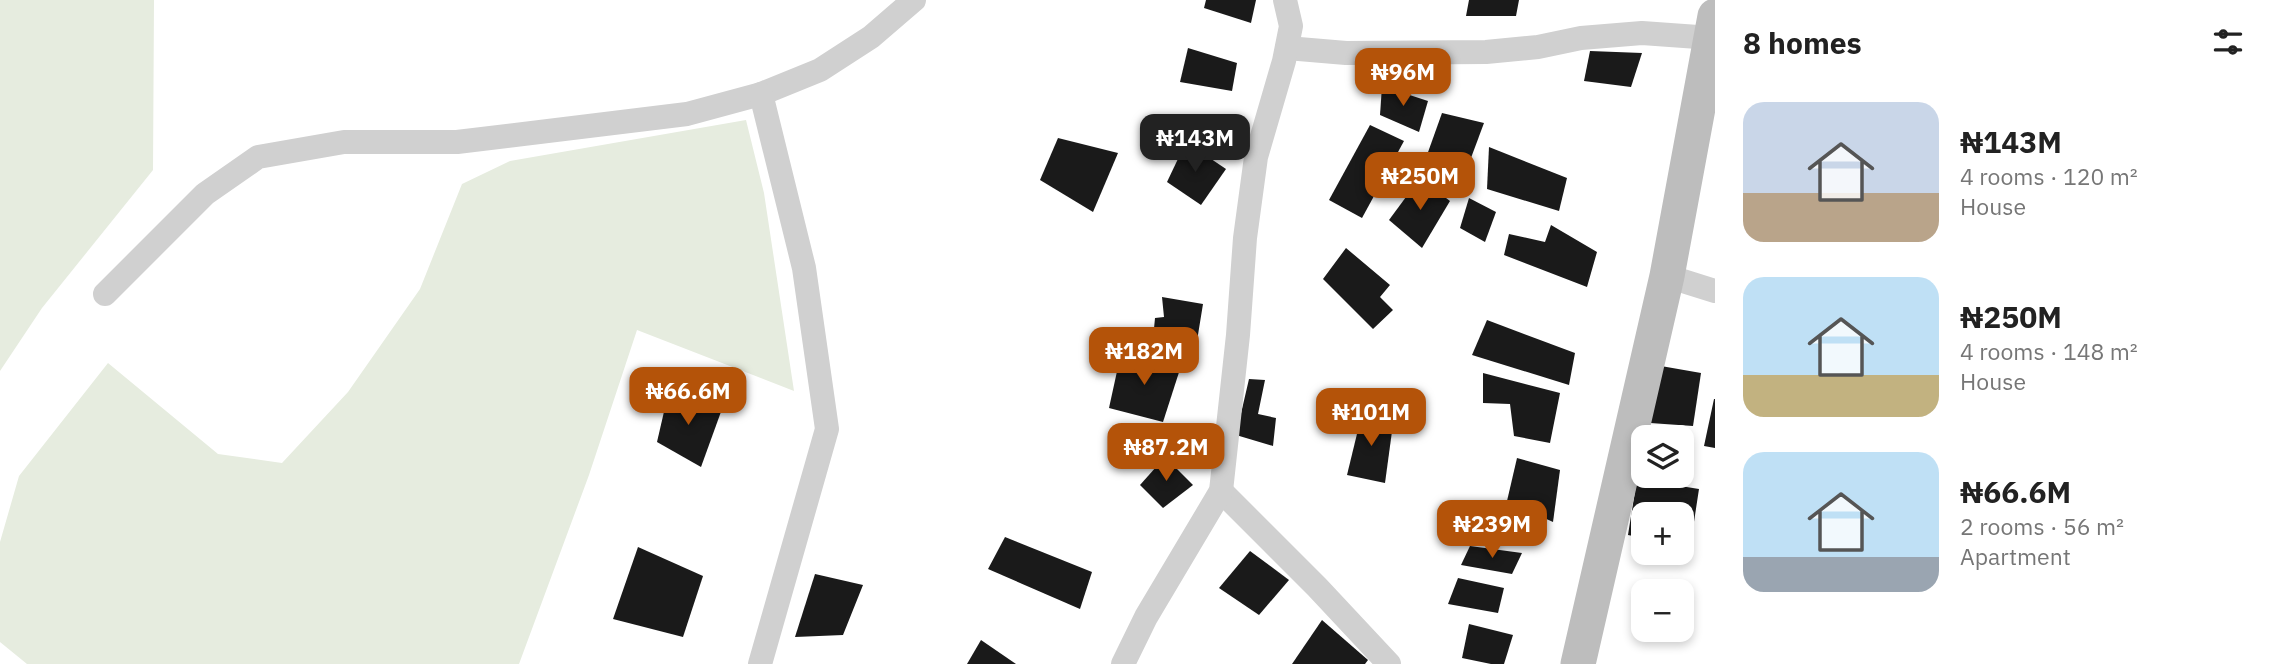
<!DOCTYPE html>
<meta charset="utf-8">
<style>
body{margin:0;font-family:"IBM Plex Sans",sans-serif;background:#f6f6f6;color:#222;height:100vh;display:flex;flex-direction:column;font-size:26px;white-space:nowrap}
*{box-sizing:border-box;margin:0}
p{font-size:23px;color:#767676}
.icon{flex:none;width:38px;height:38px;fill:none;stroke:currentColor;stroke-width:2;stroke-linecap:round;stroke-linejoin:round}
.map{position:relative;flex:1;overflow:hidden}
.sheet{display:flex;flex-direction:column;background:#fff;width:560px}
.sheet>*{flex:none}
.buttons{position:absolute;left:1631px;top:425px;display:grid;gap:14px}
.buttons a{display:grid;place-items:center;width:63px;height:63px;border-radius:14px;background:#fff;box-shadow:0 4px 10px #0003;font-size:35px}
.price{position:absolute;translate:-50% -60px;padding:0 16px;border-radius:14px;background:#b45309;color:#fff;font-size:23px;line-height:46px;filter:drop-shadow(0 2px 4px #0008)}
.price::after{content:'';position:absolute;left:50%;top:42px;width:21px;height:16px;margin-left:-10px;background:inherit;clip-path:polygon(0 0,100% 0,50% 100%)}
.price.on{background:#222;color:#fff}
ul{padding:0;list-style:none}
li{display:flex;align-items:center;gap:21px;height:175px;padding:0 28px}
li span{display:grid;place-items:center;flex:none;width:196px;height:140px;border-radius:21px;color:#555}
li>.icon{margin-inline-start:auto}
span .icon{width:84px;height:84px;fill:#fffc;stroke-width:1}
li b{font-size:30px}
h2{display:flex;justify-content:space-between;align-items:center;height:84px;padding:0 28px;font-size:30px}
main{display:flex;flex:1;min-height:0}
.map>svg:first-child{display:block}
.green{fill:#e6ecdf}
.building{fill:#1a1a1a}
.lines{fill:none;stroke-linecap:round;stroke-linejoin:round}
.street{stroke:#d0d0d0;stroke-width:24}
.secondary{stroke:#bdbdbd;stroke-width:35}
</style>
<main>
<div class="map">
<svg width="1715" height="664" viewBox="0 0 1715 664">
<rect width="100%" height="100%" fill="#fff"/>
<g class="green">
<path d="M 0,0 L 154,0 L 153,170 L 42,308 L 0,371 Z"/>
<path d="M 746,120 L 764,193 L 794,391 L 637,330 L 589,475 L 519,664 L 27,664 L 0,642 L 0,542 L 19,476 L 108,363 L 218,454 L 282,463 L 348,392 L 420,289 L 462,184 L 510,161 Z"/>
</g>
<g class="building">
<path d="M 1206,0 L 1256,0 L 1251,23 L 1204,8 Z"/>
<path d="M 1469,0 L 1519,0 L 1516,16 L 1466,16 Z"/>
<path d="M 1188,48 L 1237,63 L 1232,91 L 1180,82 Z"/>
<path d="M 1590,51 L 1642,53 L 1631,87 L 1584,81 Z"/>
<path d="M 1382,86 L 1428,101 L 1419,132 L 1380,115 Z"/>
<path d="M 1442,113 L 1484,123 L 1462,182 L 1422,169 Z"/>
<path d="M 1370,125 L 1404,141 L 1362,218 L 1329,200 Z"/>
<path d="M 1058,138 L 1118,153 L 1093,212 L 1040,180 Z"/>
<path d="M 1186,142 L 1226,169 L 1201,205 L 1167,182 Z"/>
<path d="M 1489,147 L 1567,178 L 1559,211 L 1487,189 Z"/>
<path d="M 1420,178 L 1450,201 L 1422,248 L 1389,220 Z"/>
<path d="M 1469,198 L 1496,212 L 1485,242 L 1460,228 Z"/>
<path d="M 1551,225 L 1597,252 L 1587,287 L 1504,255 L 1509,234 L 1545,242 Z"/>
<path d="M 1346,248 L 1390,285 L 1380,297 L 1393,310 L 1373,329 L 1323,279 Z"/>
<path d="M 1162,297 L 1203,304 L 1196,347 L 1153,339 L 1155,318 L 1164,317 Z"/>
<path d="M 1487,320 L 1575,353 L 1569,385 L 1472,355 Z"/>
<path d="M 1121,353 L 1181,366 L 1163,422 L 1109,408 Z"/>
<path d="M 1661,366 L 1701,373 L 1693,426 L 1650,423 Z"/>
<path d="M 1483,373 L 1560,393 L 1550,443 L 1514,436 L 1510,404 L 1483,403 Z"/>
<path d="M 1249,379 L 1265,380 L 1258,414 L 1276,418 L 1273,446 L 1236,435 Z"/>
<path d="M 669,390 L 722,409 L 701,467 L 657,442 Z"/>
<path d="M 1714,399 L 1715,399 L 1715,448 L 1704,446 Z"/>
<path d="M 1364,405 L 1393,424 L 1385,483 L 1347,475 Z"/>
<path d="M 1141,428 L 1197,440 L 1195,464 L 1139,447 Z"/>
<path d="M 1165,457 L 1193,485 L 1163,508 L 1140,485 Z"/>
<path d="M 1517,458 L 1560,470 L 1553,522 L 1507,501 Z"/>
<path d="M 1637,479 L 1699,489 L 1690,548 L 1682,547 L 1682,514 L 1643,514 L 1643,538 L 1628,535 Z"/>
<path d="M 1005,537 L 1092,572 L 1080,609 L 988,569 Z"/>
<path d="M 1470,546 L 1522,553 L 1512,574 L 1461,565 Z"/>
<path d="M 638,547 L 703,576 L 683,637 L 613,619 Z"/>
<path d="M 1250,551 L 1289,580 L 1259,615 L 1219,588 Z"/>
<path d="M 815,574 L 863,585 L 843,635 L 795,637 Z"/>
<path d="M 1458,578 L 1504,588 L 1498,613 L 1448,604 Z"/>
<path d="M 1322,620 L 1368,660 L 1365,664 L 1292,664 Z"/>
<path d="M 1469,624 L 1513,635 L 1504,664 L 1491,664 L 1462,658 Z"/>
<path d="M 981,640 L 1016,664 L 967,664 Z"/>
</g>
<g class="lines">
<g class="street">
<path d="M 1287,48 L 1346,53 L 1486,52 L 1538,47 L 1581,38 L 1642,33 L 1712,38"/>
<path d="M 1667,276 L 1715,291"/>
<path d="M 105,294 L 205,194 L 258,157 L 344,142 L 457,142 L 687,114 L 761,94 L 820,70 L 871,37 L 914,0"/>
<path d="M 1221,491 L 1317,587 L 1389,664"/>
<path d="M 760,664 L 827,429 L 804,268 L 761,94"/>
<path d="M 1123,664 L 1146,617 L 1221,491 L 1238,335 L 1245,238 L 1256,157 L 1284,61 L 1291,26 L 1285,0"/>
</g>
<path class="secondary" d="M 1578,664 L 1667,276 L 1715,16"/>
</g>
</svg>
<div class="buttons">
<a><svg class="icon" aria-label="layers" viewBox="0 0 24 24"><path d="M12 4l9 5-9 5-9-5zM3 14l9 5 9-5"/></svg></a>
<a>+</a>
<a>−</a>
</div>
<b class="price" style="left:1403px;top:108px">₦96M</b>
<b class="price on" style="left:1195px;top:174px">₦143M</b>
<b class="price" style="left:1420px;top:212px">₦250M</b>
<b class="price" style="left:1144px;top:387px">₦182M</b>
<b class="price" style="left:688px;top:427px">₦66.6M</b>
<b class="price" style="left:1371px;top:448px">₦101M</b>
<b class="price" style="left:1166px;top:483px">₦87.2M</b>
<b class="price" style="left:1492px;top:560px">₦239M</b>
</div>
<section class="sheet">
<h2>8 homes<svg class="icon" aria-label="filters" viewBox="0 0 24 24"><path d="M4 7h16M4 17h16"/><circle cx="9" cy="7" r="2"/><circle cx="15" cy="17" r="2"/></svg></h2>
<ul>
<li><span style="background:linear-gradient(#c9d6e8 65%,#b9a48a 0)"><svg class="icon" aria-label="home" viewBox="0 0 24 24"><path d="M3 11l9-7 9 7M6 9v11h12V9"/></svg></span><div><b>₦143M</b><p>4 rooms · 120 m²</p><p>House</p></div></li>
<li><span style="background:linear-gradient(#bfe0f5 70%,#c2b280 0)"><svg class="icon" aria-label="home" viewBox="0 0 24 24"><path d="M3 11l9-7 9 7M6 9v11h12V9"/></svg></span><div><b>₦250M</b><p>4 rooms · 148 m²</p><p>House</p></div></li>
<li><span style="background:linear-gradient(#bfe0f5 75%,#9aa5b1 0)"><svg class="icon" aria-label="home" viewBox="0 0 24 24"><path d="M3 11l9-7 9 7M6 9v11h12V9"/></svg></span><div><b>₦66.6M</b><p>2 rooms · 56 m²</p><p>Apartment</p></div></li>
</ul>
</section>
</main>
